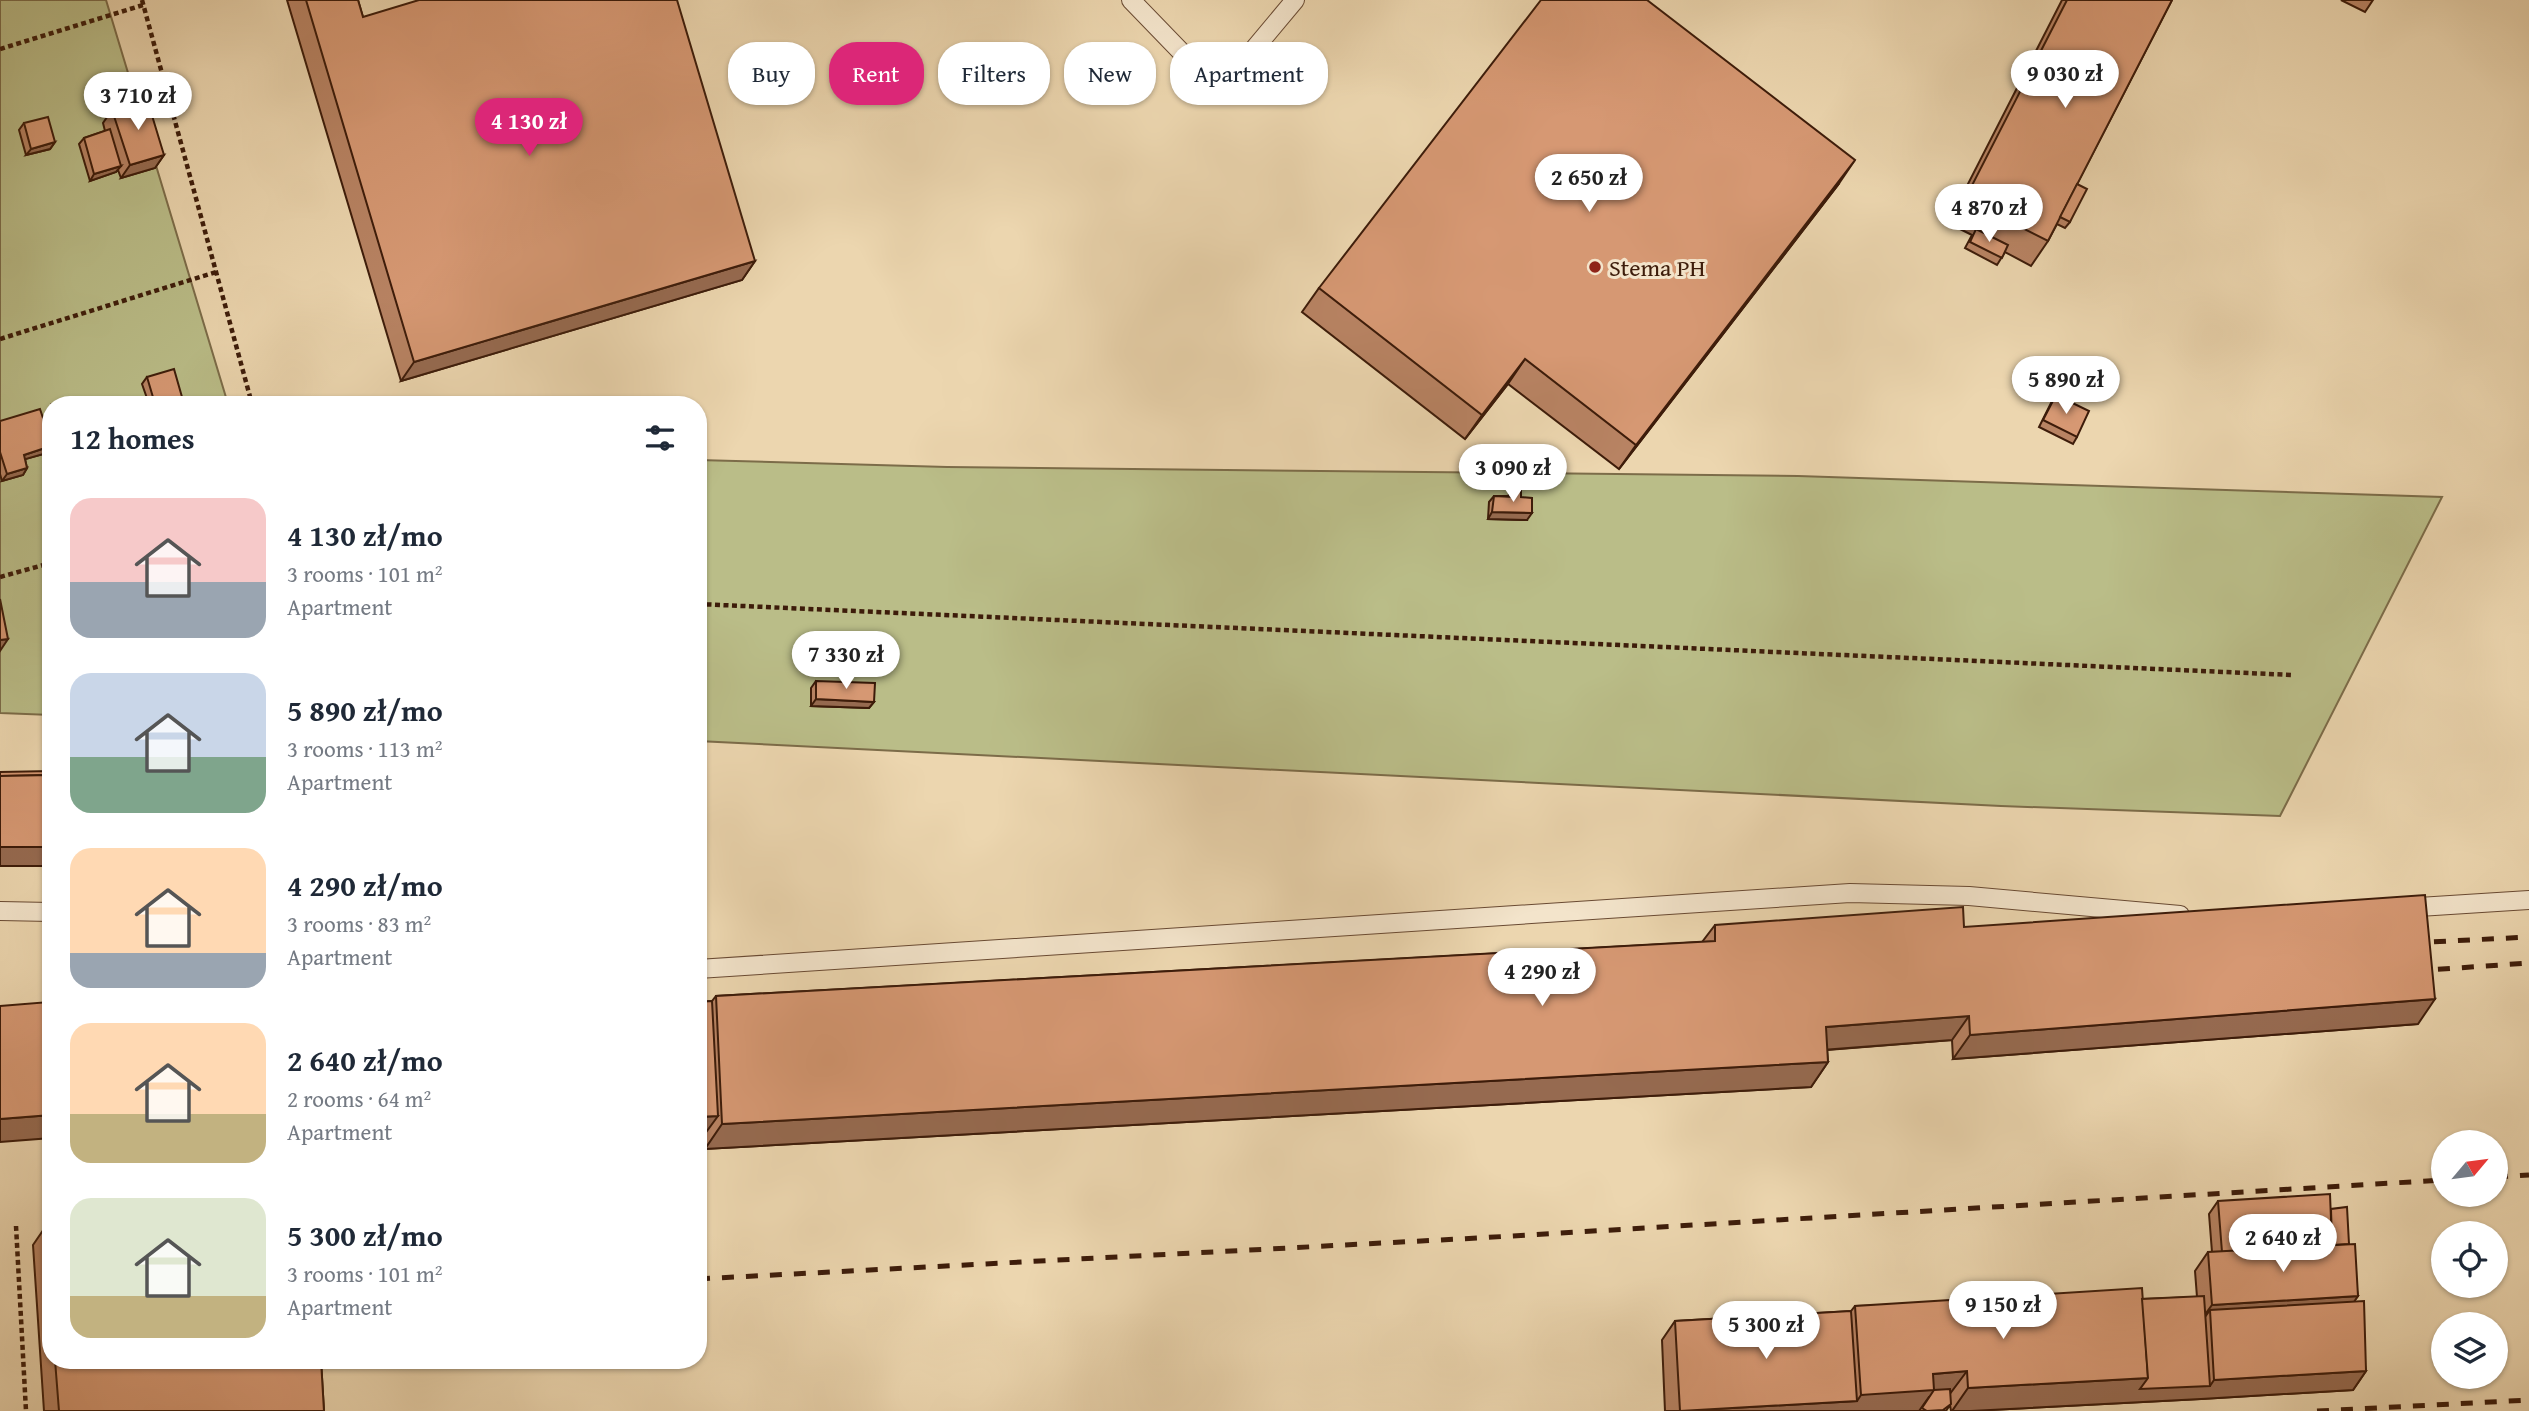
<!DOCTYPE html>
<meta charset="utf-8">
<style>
body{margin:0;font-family:"Gentium Book Plus",serif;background:#f2f2f3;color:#1f2937;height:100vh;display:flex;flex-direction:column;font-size:26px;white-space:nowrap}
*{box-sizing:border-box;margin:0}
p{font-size:23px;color:#747a83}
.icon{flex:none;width:38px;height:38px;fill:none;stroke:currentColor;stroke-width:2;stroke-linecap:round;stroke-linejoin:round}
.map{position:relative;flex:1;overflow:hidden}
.panel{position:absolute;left:42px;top:396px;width:665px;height:973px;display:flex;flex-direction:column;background:#fff;border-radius:28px;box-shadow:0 2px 5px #0004}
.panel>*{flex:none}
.top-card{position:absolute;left:728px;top:42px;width:665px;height:63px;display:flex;gap:14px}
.needle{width:46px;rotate:61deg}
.buttons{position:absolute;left:2431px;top:1130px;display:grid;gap:14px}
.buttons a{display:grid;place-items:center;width:77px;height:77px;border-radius:50%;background:#fff;box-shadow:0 2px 5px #0004;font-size:35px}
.price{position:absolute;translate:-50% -60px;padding:0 16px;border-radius:24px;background:#fff;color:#222;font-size:23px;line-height:46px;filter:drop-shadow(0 2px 4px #0008)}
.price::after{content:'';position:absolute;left:50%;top:42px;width:21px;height:16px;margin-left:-10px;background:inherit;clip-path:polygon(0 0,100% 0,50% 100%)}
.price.active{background:#db2777;color:#fff}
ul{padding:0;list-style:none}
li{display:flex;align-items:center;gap:21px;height:175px;padding:0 28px}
li span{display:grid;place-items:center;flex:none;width:196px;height:140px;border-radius:21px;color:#555}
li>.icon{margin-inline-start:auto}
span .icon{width:84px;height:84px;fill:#fffc;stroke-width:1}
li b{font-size:30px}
h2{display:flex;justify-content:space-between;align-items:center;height:84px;padding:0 28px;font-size:30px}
.tag{padding:0 24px;border-radius:28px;background:#fff;box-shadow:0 2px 5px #0004;font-size:24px;line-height:63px}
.tag.active{background:#db2777;color:#fff}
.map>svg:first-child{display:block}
.green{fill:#babd88;stroke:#7c6c49;stroke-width:2}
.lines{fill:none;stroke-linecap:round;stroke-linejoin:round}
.lane-casing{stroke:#694a33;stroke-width:20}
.path{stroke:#3d1c0a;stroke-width:4.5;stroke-dasharray:5 3.5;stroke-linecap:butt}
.lane{stroke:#f3e4cb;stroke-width:18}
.rail{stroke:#3d1c0a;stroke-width:5;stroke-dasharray:12 12;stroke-linecap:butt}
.wall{fill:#b88363;stroke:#3d1c0a;stroke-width:2}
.shaded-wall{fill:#966a50;stroke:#3d1c0a;stroke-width:2}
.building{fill:#d69873;stroke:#3d1c0a;stroke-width:2}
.poi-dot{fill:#8f2418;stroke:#f3e4cb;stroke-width:2.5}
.labels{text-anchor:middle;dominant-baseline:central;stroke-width:6;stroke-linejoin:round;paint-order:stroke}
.poi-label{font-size:24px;fill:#3d1c0a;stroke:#f3e4cb;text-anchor:start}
</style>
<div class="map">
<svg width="2529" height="1411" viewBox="0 0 2529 1411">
<rect width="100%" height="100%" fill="#ecd6af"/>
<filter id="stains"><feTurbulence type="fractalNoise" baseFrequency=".00286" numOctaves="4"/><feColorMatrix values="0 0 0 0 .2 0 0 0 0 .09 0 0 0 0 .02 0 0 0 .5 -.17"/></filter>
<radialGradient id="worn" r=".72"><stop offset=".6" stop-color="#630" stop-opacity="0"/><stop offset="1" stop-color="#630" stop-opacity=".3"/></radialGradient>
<g class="green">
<path d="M 0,0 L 106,0 L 228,404 L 51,404 L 51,715 L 0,713 Z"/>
<path d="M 698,460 L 947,467 L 1798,476 L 2442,497 L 2280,816 L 2001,806 L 698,741 Z"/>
</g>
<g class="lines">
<defs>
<g id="lane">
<path d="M 1131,0 L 1219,91 L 1295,0"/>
<path d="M 2403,908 L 2529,900"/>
<path d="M 0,911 L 51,912"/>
<path d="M 698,969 L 1850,893 L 1969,896 L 2180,915"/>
</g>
</defs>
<use href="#lane" class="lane-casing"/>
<g class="path">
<path d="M 142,0 L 252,404"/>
<path d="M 0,49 L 143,5"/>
<path d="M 0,339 L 216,272"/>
<path d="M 0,577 L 51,563"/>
<path d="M 698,604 L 2292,675"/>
<path d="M 16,1226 L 26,1411"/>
</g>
<use href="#lane" class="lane"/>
<g class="rail">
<path d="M 2410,943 L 2529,937"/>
<path d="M 2414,971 L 2529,963"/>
<path d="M 2496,1177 L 2529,1175"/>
<path d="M 698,1279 L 1478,1238 L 2443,1180"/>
<path d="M 2317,1411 L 2529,1400"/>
</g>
</g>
<g class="wall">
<path d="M 287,0 L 358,0 L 363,17 L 755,261 L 742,280 L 401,381 Z"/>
<path d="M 2062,0 L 2172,0 L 2077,184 L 2070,222 L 2065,228 L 2057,224 L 2048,241 L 2031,266 L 2005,252 L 1997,265 L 1965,248 L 1972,235 L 1948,223 Z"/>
<path d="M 2341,0 L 2373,0 L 2365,12 Z"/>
<path d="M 112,110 L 164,155 L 155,168 L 121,178 L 118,170 L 116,172 L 90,181 L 79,144 L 84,138 L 105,131 L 103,123 Z"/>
<path d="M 24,123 L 55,142 L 50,149 L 26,155 L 19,130 Z"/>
<path d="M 1838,185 L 1619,469 L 1508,384 L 1465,439 L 1302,312 L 1319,288 Z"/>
<path d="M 147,377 L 184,404 L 149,404 L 142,384 Z"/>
<path d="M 2056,395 L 2077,437 L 2073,444 L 2039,427 L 2052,401 Z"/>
<path d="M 0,421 L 45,424 L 51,423 L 51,462 L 50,462 L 47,453 L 25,459 L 27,468 L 23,475 L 2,481 L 0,474 Z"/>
<path d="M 1513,488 L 1521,497 L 1527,520 L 1488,519 L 1489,502 L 1494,496 L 1508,496 Z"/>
<path d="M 816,681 L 874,702 L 869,708 L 811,706 L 811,688 Z"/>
<path d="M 1715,925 L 2418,1024 L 1953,1059 L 1952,1040 L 1827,1050 L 1828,1062 L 1811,1087 L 705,1149 L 705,1135 L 698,1135 L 698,1002 L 712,1001 L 716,996 L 1702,942 Z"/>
<path d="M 2218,1201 L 2331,1209 L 2349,1244 L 2358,1296 L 2354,1301 L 2366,1371 L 2353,1390 L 2201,1399 L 1971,1411 L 1951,1411 L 1950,1405 L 1946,1411 L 1665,1411 L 1662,1340 L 1675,1321 L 1851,1311 L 1855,1306 L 2142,1299 L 2197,1297 L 2195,1271 L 2208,1252 L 2212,1252 L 2209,1214 Z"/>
<path d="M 46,1226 L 51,1226 L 51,1360 L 321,1360 L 324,1411 L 44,1411 L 33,1245 Z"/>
</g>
<g class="shaded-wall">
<path d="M 55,142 L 50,149 L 26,155 L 31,149 Z"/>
<path d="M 164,155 L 155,168 L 121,178 L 130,165 Z"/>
<path d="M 1855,160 L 1838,185 L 1619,469 L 1636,445 Z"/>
<path d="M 121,166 L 116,172 L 90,181 L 94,174 Z"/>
<path d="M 755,261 L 742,280 L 401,381 L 414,362 Z"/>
<path d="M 1525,359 L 1508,384 L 1465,439 L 1482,415 Z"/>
<path d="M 51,446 L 47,453 L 19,461 L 24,455 Z"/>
<path d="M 27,468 L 23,475 L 2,481 L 7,474 Z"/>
<path d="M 1492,512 L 1532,513 L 1527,520 L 1488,519 Z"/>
<path d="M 8,639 L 0,651 L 0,640 Z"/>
<path d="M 816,699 L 874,702 L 869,708 L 811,706 Z"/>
<rect x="0" y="847" width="51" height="19"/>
<path d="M 2435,999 L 2418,1024 L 1953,1059 L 1970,1035 Z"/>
<path d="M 1969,1016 L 1952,1040 L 1809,1051 L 1826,1027 Z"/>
<path d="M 1828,1062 L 1811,1087 L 705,1149 L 722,1124 Z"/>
<path d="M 51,1115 L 51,1138 L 0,1142 L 0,1119 Z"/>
<path d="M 718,1116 L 704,1135 L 698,1135 L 698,1117 Z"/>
<path d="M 2358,1296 L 2345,1315 L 2210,1310 L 2200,1324 L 2198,1324 L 2212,1305 Z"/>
<path d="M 1967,1371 L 1949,1395 L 1929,1397 L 1919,1411 L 1680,1411 L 1857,1401 L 1861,1395 L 1933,1374 Z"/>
<path d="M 2366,1371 L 2353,1390 L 2201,1399 L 1971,1411 L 1952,1411 L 1968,1388 L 2148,1378 L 2210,1386 L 2214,1380 Z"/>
</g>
<g class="building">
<path d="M 306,0 L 358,0 L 363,17 L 419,0 L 677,0 L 755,261 L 414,362 Z"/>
<path d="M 1541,0 L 1647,0 L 1855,160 L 1636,445 L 1525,359 L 1482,415 L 1319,288 Z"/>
<path d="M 2067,0 L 2172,0 L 2048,241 L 1965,199 Z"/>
<path d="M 147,99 L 164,155 L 130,165 L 112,110 Z"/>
<path d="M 48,117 L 55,142 L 31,149 L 24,123 Z"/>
<path d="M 110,129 L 121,166 L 94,174 L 84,138 Z"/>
<path d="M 2077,184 L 2087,189 L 2070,222 L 2060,217 Z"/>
<path d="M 1976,229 L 2008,245 L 2002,258 L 1970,242 Z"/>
<path d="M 174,369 L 184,404 L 155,404 L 147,377 Z"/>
<path d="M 2056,395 L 2089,411 L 2077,437 L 2043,420 Z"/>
<path d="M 40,409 L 45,424 L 51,423 L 51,446 L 24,455 L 27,468 L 7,474 L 0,452 L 0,421 Z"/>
<path d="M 1513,488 L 1521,489 L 1521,497 L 1532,498 L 1532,513 L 1492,512 L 1494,496 L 1513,497 Z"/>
<path d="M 0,599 L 8,639 L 0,640 Z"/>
<path d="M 816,681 L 875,683 L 874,702 L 816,699 Z"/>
<path d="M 51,771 L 51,775 L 0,776 L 0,772 Z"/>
<path d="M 51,775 L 51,847 L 0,847 L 0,776 Z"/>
<path d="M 2425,895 L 2435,999 L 1970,1035 L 1969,1016 L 1826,1027 L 1828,1062 L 722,1124 L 716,996 L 1715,941 L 1715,925 L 1963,907 L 1964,927 Z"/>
<path d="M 712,1001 L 718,1116 L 698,1117 L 698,1002 Z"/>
<path d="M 49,1002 L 51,1019 L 51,1115 L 0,1119 L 0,1006 Z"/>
<path d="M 2330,1194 L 2332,1245 L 2222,1252 L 2218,1201 Z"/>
<path d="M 2347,1207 L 2349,1244 L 2332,1245 L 2331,1209 Z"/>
<path d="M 46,1226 L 51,1226 L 51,1296 Z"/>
<path d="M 2355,1244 L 2358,1296 L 2212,1305 L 2208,1252 Z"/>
<path d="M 2142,1288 L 2148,1378 L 1968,1388 L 1967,1371 L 1933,1374 L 1934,1390 L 1861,1395 L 1855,1306 Z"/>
<path d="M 2204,1296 L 2210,1386 L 2140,1389 L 2148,1378 L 2142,1299 Z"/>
<path d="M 2364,1301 L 2366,1371 L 2214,1380 L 2210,1310 Z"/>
<path d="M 1851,1311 L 1857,1401 L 1680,1411 L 1675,1321 Z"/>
<path d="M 55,1360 L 321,1360 L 324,1411 L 59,1411 Z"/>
<path d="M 1950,1389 L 1951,1404 L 1943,1410 L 1927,1411 L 1922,1408 L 1934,1390 Z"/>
</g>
<circle class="poi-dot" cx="1595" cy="267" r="7"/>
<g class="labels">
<g class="poi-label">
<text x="1609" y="267">Stema PH</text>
</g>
</g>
<rect width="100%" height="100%" filter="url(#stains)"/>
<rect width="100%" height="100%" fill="url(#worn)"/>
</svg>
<div class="buttons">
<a><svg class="needle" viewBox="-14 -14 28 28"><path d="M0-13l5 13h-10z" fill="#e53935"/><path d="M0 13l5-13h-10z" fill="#747a83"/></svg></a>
<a><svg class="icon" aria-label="locate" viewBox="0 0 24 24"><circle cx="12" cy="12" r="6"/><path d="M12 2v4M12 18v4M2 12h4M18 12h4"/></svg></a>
<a><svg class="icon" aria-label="layers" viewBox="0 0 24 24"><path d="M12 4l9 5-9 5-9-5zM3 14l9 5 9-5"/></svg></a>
</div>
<b class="price" style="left:2065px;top:110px">9 030 zł</b>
<b class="price" style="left:138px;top:132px">3 710 zł</b>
<b class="price active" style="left:529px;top:158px">4 130 zł</b>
<b class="price" style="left:1589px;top:214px">2 650 zł</b>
<b class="price" style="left:1989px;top:244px">4 870 zł</b>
<b class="price" style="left:2066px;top:416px">5 890 zł</b>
<b class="price" style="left:1513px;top:504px">3 090 zł</b>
<b class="price" style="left:846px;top:691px">7 330 zł</b>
<b class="price" style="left:1542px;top:1008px">4 290 zł</b>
<b class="price" style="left:2283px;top:1274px">2 640 zł</b>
<b class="price" style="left:2003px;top:1341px">9 150 zł</b>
<b class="price" style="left:1766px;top:1361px">5 300 zł</b>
<div class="top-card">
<a class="tag">Buy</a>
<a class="tag active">Rent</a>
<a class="tag">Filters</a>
<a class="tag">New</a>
<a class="tag">Apartment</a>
</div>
<section class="panel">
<h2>12 homes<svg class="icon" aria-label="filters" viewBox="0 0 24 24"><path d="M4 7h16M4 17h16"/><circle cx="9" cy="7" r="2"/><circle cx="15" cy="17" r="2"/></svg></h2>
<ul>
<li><span style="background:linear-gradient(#f6c9c9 60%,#9aa5b1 0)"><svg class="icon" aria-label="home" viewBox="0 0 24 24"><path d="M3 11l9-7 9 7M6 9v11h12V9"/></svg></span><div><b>4 130 zł/mo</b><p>3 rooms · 101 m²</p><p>Apartment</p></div></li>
<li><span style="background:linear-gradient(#c9d6e8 60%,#7fa58c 0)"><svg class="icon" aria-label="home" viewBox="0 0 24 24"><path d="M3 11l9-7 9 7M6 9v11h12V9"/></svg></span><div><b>5 890 zł/mo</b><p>3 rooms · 113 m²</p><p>Apartment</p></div></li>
<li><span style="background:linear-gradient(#ffd9b3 75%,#9aa5b1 0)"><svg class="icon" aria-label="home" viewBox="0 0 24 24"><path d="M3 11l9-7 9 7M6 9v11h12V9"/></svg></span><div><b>4 290 zł/mo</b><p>3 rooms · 83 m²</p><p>Apartment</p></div></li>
<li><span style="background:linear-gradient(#ffd9b3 65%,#c2b280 0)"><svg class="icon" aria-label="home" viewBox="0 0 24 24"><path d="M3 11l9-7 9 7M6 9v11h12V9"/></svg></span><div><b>2 640 zł/mo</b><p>2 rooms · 64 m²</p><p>Apartment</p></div></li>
<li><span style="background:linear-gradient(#dfe7d0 70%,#c2b280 0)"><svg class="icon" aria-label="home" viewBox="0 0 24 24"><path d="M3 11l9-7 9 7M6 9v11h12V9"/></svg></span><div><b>5 300 zł/mo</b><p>3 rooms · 101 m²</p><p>Apartment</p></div></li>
</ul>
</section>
</div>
